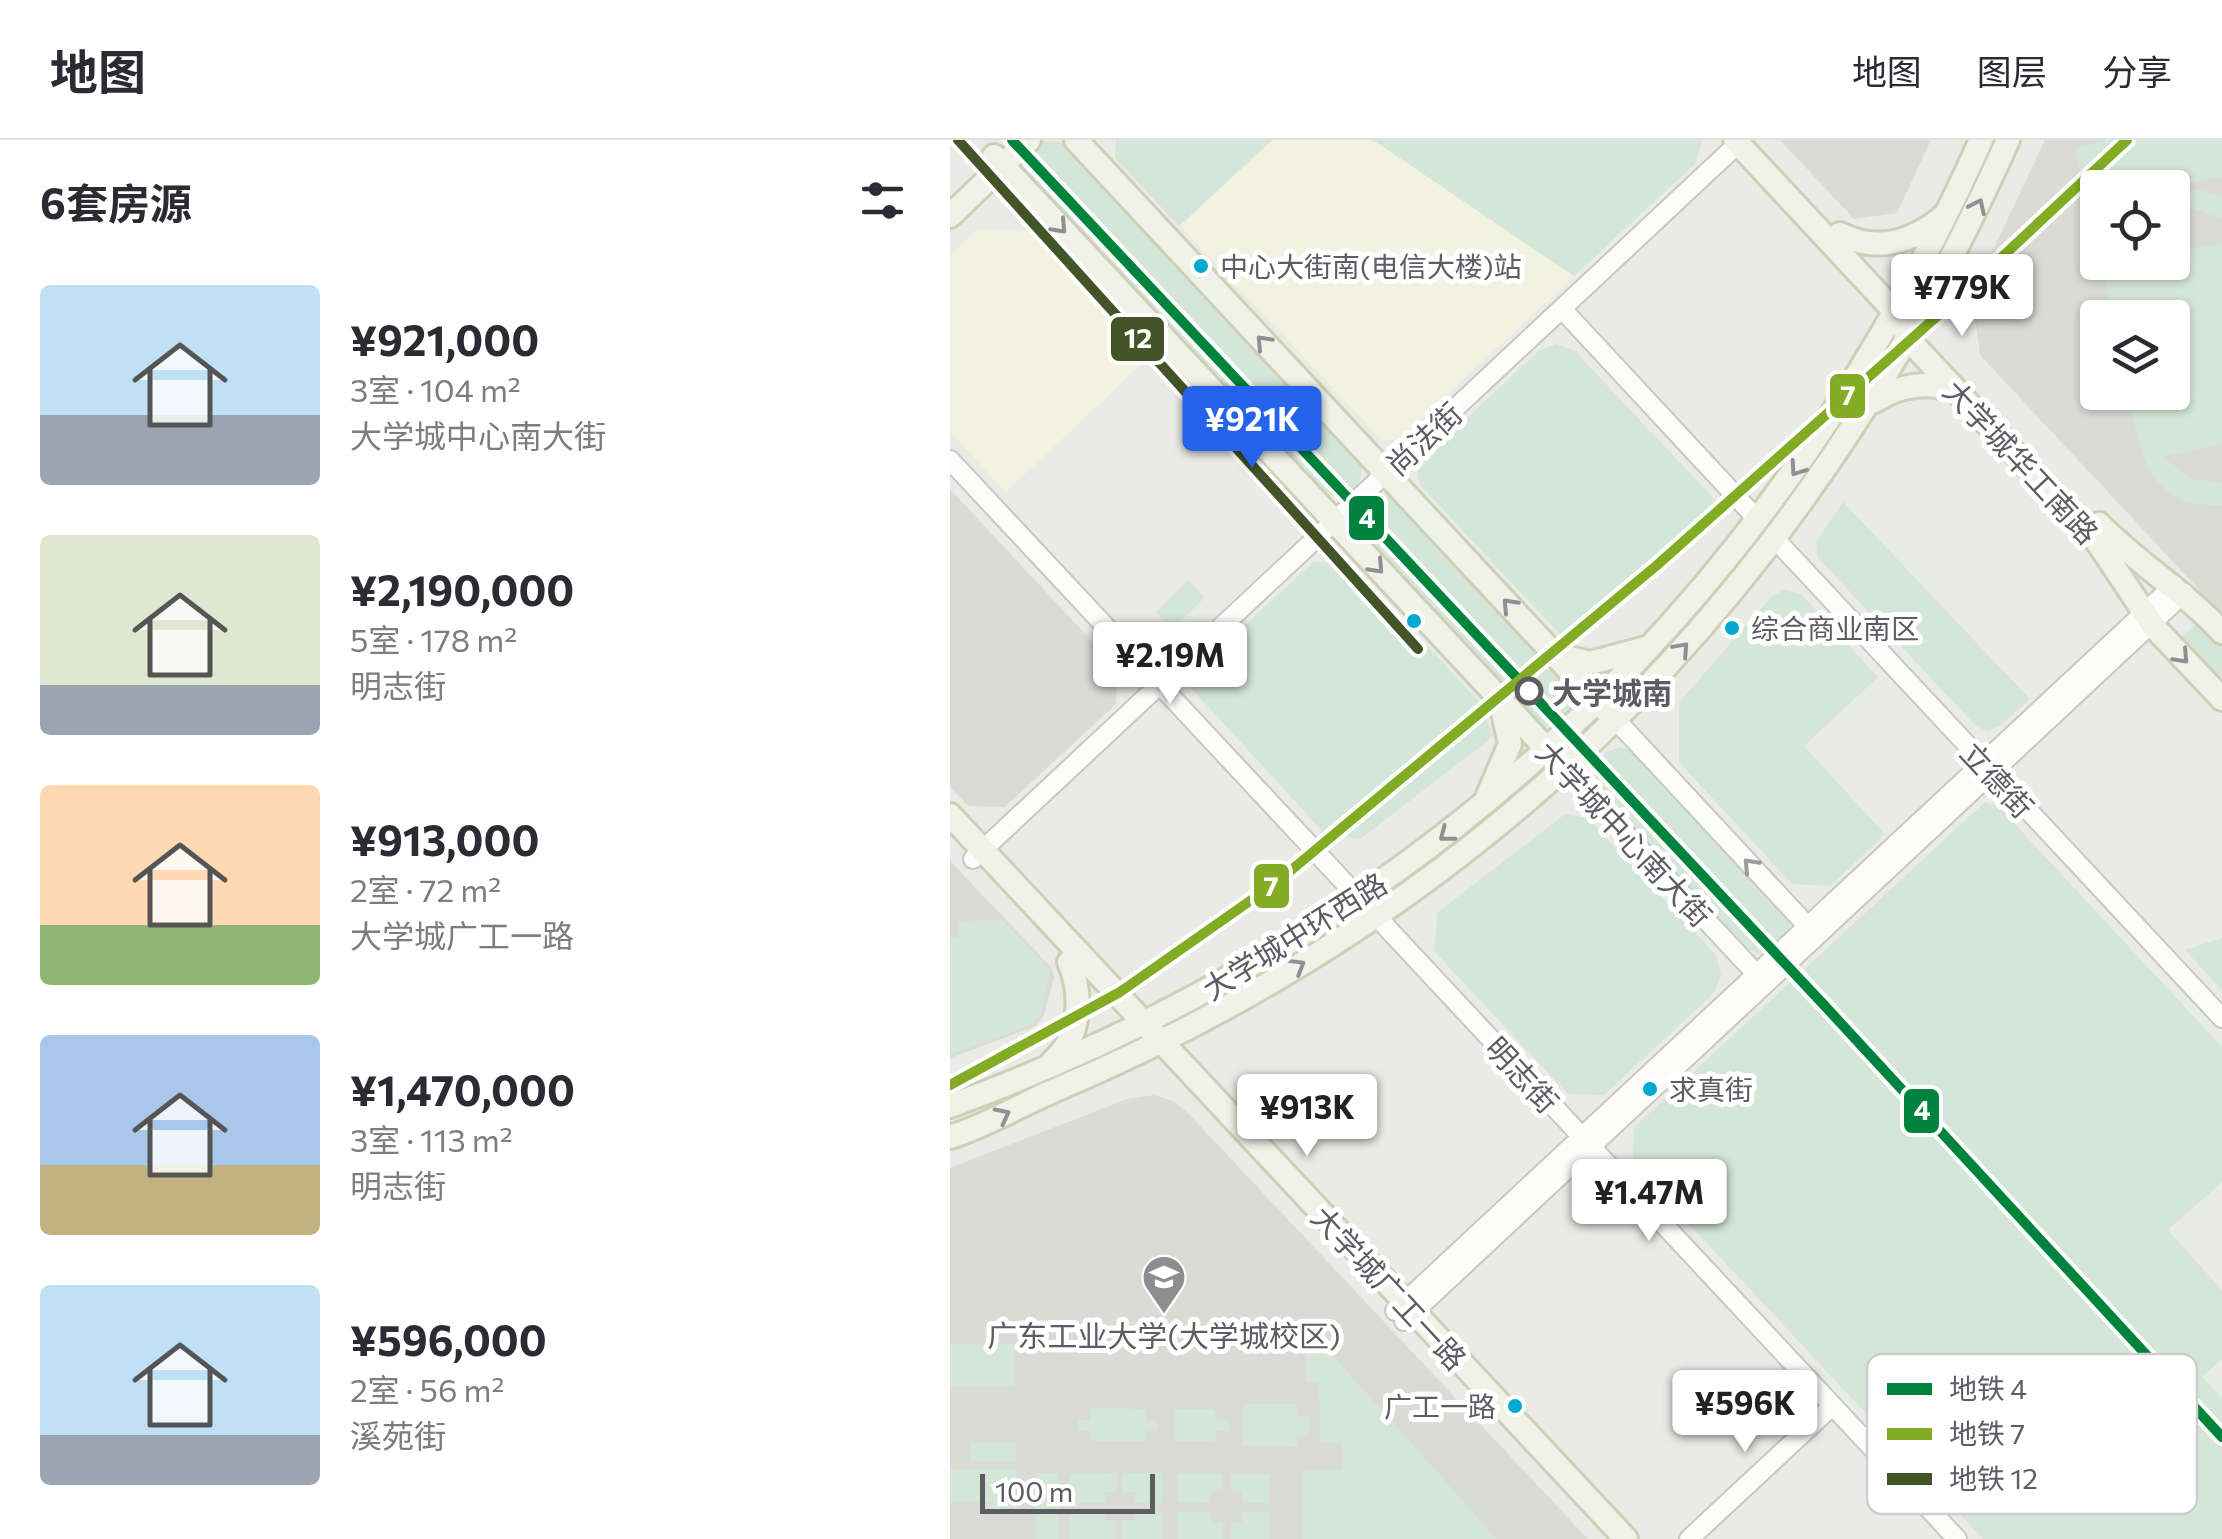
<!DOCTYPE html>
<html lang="zh">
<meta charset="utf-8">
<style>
body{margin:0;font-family:Commissioner,"Noto Sans SC",sans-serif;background:#f7f7f7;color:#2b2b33;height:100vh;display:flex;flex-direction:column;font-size:38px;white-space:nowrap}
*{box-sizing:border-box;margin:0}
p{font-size:32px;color:#7c7c81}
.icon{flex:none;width:55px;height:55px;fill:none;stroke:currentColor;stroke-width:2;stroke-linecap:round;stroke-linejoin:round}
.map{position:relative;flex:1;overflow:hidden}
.side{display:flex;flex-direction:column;background:#fff;width:950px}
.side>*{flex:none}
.controls{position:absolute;left:1130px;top:30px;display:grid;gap:20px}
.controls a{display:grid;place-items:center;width:110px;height:110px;border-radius:10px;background:#fff;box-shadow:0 2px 8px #0004;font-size:50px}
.scale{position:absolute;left:30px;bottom:25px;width:175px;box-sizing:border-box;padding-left:10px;border:5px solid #5c5c63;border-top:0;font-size:28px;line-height:35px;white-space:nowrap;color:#5c5c63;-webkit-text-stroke:8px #fff;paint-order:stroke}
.price{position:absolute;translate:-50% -85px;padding:0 22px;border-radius:10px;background:#fff;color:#222;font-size:32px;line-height:65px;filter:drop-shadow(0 2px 5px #0008)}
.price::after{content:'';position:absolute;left:50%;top:60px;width:30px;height:22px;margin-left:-15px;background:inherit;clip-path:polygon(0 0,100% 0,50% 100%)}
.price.current{background:#2563eb;color:#fff}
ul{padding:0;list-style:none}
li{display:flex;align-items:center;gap:30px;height:250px;padding:0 40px}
li span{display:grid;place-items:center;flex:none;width:280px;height:200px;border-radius:10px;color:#555}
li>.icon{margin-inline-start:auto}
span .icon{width:120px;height:120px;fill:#fffc;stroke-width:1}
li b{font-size:42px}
h2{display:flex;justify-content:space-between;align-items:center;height:120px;padding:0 40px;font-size:42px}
header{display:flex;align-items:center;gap:60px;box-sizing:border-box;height:140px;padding:0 50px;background:#fff;border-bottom:2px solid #e1e1e2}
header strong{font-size:48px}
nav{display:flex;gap:55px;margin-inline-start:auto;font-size:35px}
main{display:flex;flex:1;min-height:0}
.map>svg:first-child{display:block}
.commercial{fill:#f1f3e0}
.education{fill:#dadbd4;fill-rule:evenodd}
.green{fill:#d4e6d8}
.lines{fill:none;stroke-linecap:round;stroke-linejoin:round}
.minor-casing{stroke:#c7c8c6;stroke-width:22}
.major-casing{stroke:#ced0b6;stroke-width:28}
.minor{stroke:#fcfcfb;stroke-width:18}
.major{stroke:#f0f2e8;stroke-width:22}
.metro-1-casing{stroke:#fff;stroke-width:18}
.metro-2-casing{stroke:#fff;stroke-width:18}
.metro-3-casing{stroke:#fff;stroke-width:18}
.metro-1{stroke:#00843d;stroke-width:10}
.metro-2{stroke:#82ac23;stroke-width:10}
.metro-3{stroke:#435428;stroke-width:10}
.oneway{stroke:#909092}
.oneway2{stroke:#9c9ca0}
.bus-dot{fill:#00a9ce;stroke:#fff;stroke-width:4}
.stop-dot{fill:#fff;stroke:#5c5c63;stroke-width:5}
.labels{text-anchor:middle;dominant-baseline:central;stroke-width:10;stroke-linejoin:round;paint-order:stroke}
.bus-label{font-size:28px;fill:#5c5c63;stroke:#fff;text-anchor:start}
.street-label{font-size:30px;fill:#5c5c63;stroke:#fff}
.stop-label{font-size:30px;font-weight:bold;fill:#5c5c63;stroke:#fff;text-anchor:start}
.poi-label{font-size:30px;fill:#5c5c63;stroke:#fff}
.key{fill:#fff;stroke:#ceced0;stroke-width:2.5}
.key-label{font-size:28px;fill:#5c5c63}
.line-badge{stroke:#fff;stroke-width:4}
.badge-label{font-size:28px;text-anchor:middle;font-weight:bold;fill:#fff}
</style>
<header>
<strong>地图</strong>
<nav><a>地图</a><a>图层</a><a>分享</a></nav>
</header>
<main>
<section class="side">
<h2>6套房源<svg class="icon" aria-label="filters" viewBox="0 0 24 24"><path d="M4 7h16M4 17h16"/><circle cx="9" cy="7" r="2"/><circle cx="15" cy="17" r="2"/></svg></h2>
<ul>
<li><span style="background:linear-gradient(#bfe0f5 65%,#9aa5b1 0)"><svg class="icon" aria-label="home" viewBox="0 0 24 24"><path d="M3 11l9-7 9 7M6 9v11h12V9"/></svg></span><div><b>¥921,000</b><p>3室 · 104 m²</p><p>大学城中心南大街</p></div></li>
<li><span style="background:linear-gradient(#dfe7d0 75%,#9aa5b1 0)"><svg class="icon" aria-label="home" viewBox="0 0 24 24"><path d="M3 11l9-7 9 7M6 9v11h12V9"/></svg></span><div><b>¥2,190,000</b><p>5室 · 178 m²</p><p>明志街</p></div></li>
<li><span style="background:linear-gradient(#ffd9b3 70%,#8fb573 0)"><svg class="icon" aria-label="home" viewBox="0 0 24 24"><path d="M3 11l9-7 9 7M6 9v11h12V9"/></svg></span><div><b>¥913,000</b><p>2室 · 72 m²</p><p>大学城广工一路</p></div></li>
<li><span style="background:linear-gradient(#a9c7e8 65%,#c2b280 0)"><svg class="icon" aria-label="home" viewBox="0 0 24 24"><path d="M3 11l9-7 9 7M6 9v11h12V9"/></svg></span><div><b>¥1,470,000</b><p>3室 · 113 m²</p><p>明志街</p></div></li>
<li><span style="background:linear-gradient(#bfe0f5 75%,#9aa5b1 0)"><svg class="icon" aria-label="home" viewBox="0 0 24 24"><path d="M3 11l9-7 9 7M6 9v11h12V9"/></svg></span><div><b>¥596,000</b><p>2室 · 56 m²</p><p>溪苑街</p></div></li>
</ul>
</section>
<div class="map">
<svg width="1272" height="1399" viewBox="0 0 1272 1399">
<rect width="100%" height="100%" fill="#eaebe6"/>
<g class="commercial">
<path d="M 322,0 L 423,0 L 624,136 L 450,298 L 433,301 L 230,86 Z"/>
<path d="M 28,89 L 90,91 L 204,212 L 56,352 L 0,292 L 0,116 Z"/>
</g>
<g class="education">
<path d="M 830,0 L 981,0 L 947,73 L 904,79 Z"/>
<path d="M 1095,0 L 1272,0 L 1272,474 L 1030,215 L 1022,155 ZM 1148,48 L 1222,48 L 1222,122 L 1148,122 ZM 1148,178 L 1222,178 L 1222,252 L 1148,252 Z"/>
<path d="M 0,349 L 167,528 L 166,564 L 55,667 L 18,666 L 0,647 Z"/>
<path d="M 0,721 L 102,828 L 104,838 L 94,875 L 86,886 L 0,918 Z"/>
<path d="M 204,955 L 224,961 L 238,973 L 638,1399 L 0,1399 L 0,1028 L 177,959 Z"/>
</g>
<g class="green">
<path d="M 166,0 L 322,0 L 229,86 L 165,18 Z"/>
<path d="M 423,0 L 752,0 L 746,23 L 624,136 Z"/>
<path d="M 1154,0 L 1272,0 L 1272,37 L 1220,47 L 1148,48 L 1147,62 L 1137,65 L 1125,9 Z"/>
<path d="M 92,1 L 116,2 L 411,323 C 415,347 397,362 374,355 L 80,38 L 79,21 Z"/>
<path d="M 1242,48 L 1272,56 L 1272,79 L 1240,67 L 1223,69 L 1223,50 Z"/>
<path d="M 1272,103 L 1272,304 L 1213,317 L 1242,339 L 1272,343 L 1272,365 C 1196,369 1190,310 1178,253 L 1222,252 L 1222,178 L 1163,177 L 1152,125 L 1222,122 L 1223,113 Z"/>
<path d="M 606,204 L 624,210 L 766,361 L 717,419 L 621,506 L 471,346 L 467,335 L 472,320 L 589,211 Z"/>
<path d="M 432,356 L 447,359 L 625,552 C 627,572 611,588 591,587 L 409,392 L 410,371 Z"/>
<path d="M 893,362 L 1080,559 L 1050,586 L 1037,591 L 1026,586 L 868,418 L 866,402 Z"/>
<path d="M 363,422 L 401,424 L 531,564 L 543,597 L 410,699 L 376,695 L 240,547 L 243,534 Z"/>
<path d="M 238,440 L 255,457 L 223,489 L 206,472 Z"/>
<path d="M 835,449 L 851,454 L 928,537 L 854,606 L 935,694 L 880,746 L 842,744 L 729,622 L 729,562 L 821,457 Z"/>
<path d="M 1252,478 L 1272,499 L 1272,553 L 1225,503 Z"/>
<path d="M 670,607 L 682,610 L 839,777 L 839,793 L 821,811 L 809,814 L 798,809 L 647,649 L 644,626 L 655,613 Z"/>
<path d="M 1035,662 L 1048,666 L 1272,907 L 1272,1042 L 1218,1090 L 1272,1150 L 1272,1219 L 1252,1237 L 1272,1258 L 1272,1399 L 1033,1399 L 683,1024 L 684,987 Z"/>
<path d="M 615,674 L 638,678 L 766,815 L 771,835 L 764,853 L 654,955 L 618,954 L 484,811 L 488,772 Z"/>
<path d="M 53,780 L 100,830 L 91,874 L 83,884 L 0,915 L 0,798 L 8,798 L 8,781 Z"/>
<path d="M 1272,798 L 1272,850 L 1235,810 Z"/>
<rect x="0" y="1204" width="65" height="43"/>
<path d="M 355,1206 L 374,1210 L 387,1220 L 547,1399 L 353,1399 L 353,1330 L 393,1329 L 392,1303 L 370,1303 L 369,1242 L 355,1242 Z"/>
<path d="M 293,1264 L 346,1264 L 347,1276 L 359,1276 L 359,1296 L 347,1297 L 347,1307 L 293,1306 Z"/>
<path d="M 141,1268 L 196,1269 L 196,1281 L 208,1281 L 208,1291 L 196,1291 L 196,1301 L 141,1301 L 141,1291 L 128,1291 L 128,1280 L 140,1280 Z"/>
<path d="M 225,1269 L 265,1269 L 265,1280 L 279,1281 L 279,1291 L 266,1291 L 265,1301 L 225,1301 Z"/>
<rect x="21" y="1303" width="45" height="18"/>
<path d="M 0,1329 L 66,1329 L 66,1373 L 43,1373 L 43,1361 L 0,1361 Z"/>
<rect x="86" y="1333" width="23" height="66"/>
<path d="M 167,1333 L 167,1352 L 155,1352 L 155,1363 L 119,1363 L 119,1334 Z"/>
<path d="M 172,1333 L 213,1333 L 213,1363 L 185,1363 L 185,1352 L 172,1352 Z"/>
<path d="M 227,1333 L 273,1334 L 273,1351 L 261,1352 L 261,1363 L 227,1362 Z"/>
<path d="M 281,1334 L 319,1334 L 319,1363 L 292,1363 L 292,1352 L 281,1351 Z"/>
<path d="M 119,1370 L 155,1370 L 155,1380 L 166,1380 L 166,1399 L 119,1399 Z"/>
<path d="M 185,1370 L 213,1371 L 213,1399 L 172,1399 L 172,1380 L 185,1380 Z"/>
<path d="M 227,1372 L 261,1372 L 261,1383 L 273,1383 L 273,1399 L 227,1399 Z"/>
<path d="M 292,1372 L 319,1372 L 319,1399 L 281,1399 L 281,1383 L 292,1383 Z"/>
</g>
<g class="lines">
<defs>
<g id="minor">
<path d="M 612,169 L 808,380"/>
<path d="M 0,320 L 409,758"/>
<path d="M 825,399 L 1272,878"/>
<path d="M 666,580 L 863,792"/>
<path d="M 614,628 L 812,840"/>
<path d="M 23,719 L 792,0"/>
<path d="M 426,776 L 1007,1399"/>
<path d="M 445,1171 L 1224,445"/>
<path d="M 454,1181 L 1234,453"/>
<path d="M 739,1399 L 882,1266"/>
</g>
<g id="major">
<path d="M 126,0 L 658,572"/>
<path d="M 785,0 L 946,173 L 959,200 L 1146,400 L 1204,487 L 1272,559"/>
<path d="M 44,16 L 605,618"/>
<path d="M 0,76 L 79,0"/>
<path d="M 890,94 C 929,114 965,101 996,74"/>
<path d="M 925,261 C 948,245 982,239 1008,253"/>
<path d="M 1149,384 C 1188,424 1234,451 1272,492"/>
<path d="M 607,515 L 640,523 L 696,508"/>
<path d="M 538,655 L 560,604 L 551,564"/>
<path d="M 0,675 L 676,1399"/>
<path d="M 103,921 C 131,897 133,854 119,822"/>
<path d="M 0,966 C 475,791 825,462 1031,0"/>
<path d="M 0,997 C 39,985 73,963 110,948 C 555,758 862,438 1058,0"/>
</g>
</defs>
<use href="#minor" class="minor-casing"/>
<use href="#major" class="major-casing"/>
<use href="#minor" class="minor"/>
<use href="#major" class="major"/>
<defs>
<path id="metro-1" d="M 62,0 L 874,865 L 1272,1297"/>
<path id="metro-2" d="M 0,945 L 170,852 L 327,742 L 706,426 L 1021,146 L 1177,0"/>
<path id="metro-3" d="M 8,0 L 468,509"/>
</defs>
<use href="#metro-1" class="metro-1-casing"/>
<use href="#metro-2" class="metro-2-casing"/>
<use href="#metro-3" class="metro-3-casing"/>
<use href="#metro-1" class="metro-1"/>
<use href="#metro-2" class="metro-2"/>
<use href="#metro-3" class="metro-3"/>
</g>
<defs><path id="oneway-chevron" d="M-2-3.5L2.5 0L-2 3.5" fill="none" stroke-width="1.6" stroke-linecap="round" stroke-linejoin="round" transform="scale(2.5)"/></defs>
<g class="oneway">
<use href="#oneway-chevron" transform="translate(1028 66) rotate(-65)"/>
<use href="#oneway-chevron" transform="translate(110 87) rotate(47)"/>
<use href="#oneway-chevron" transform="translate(313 202) rotate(-133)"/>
<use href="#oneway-chevron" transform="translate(847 329) rotate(125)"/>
<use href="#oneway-chevron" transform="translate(427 427) rotate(47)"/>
<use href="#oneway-chevron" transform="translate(559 465) rotate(-133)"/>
<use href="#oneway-chevron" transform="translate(732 509) rotate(-48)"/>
<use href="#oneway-chevron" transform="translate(1232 517) rotate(47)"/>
<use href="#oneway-chevron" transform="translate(496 695) rotate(142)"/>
<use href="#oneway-chevron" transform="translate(348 826) rotate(-31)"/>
<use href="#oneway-chevron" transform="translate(53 975) rotate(-27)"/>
</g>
<use class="oneway2" href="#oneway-chevron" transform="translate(800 725) rotate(-133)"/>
<defs>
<symbol id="university-pin" viewBox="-11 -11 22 30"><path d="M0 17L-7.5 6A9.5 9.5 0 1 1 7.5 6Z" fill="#8e8e91" stroke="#fff"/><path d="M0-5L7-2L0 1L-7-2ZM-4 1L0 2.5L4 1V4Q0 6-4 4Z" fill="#fff"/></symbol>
</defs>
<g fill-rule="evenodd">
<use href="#university-pin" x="189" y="1112" width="50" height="68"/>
</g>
<g class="bus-dot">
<circle cx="251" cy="126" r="9"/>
<circle cx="464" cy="481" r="9"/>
<circle cx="782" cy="488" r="9"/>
<circle cx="700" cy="949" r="9"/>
<circle cx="565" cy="1266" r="9"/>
</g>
<circle class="stop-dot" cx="579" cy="551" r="12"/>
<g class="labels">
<g class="bus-label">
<text x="270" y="126">中心大街南(电信大楼)站</text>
<text x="801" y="488">综合商业南区</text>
<text x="719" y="949">求真街</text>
<text x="546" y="1266" text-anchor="end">广工一路</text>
</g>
<g class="street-label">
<text transform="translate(473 298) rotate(-43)">尚法街</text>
<text transform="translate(1072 321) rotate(47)">大学城华工南路</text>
<text transform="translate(1048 639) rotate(47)">立德街</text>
<text transform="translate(675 693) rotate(47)">大学城中心南大街</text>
<text transform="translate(344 795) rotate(-32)">大学城中环西路</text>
<text transform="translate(573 934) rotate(47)">明志街</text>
<text transform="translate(440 1147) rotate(47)">大学城广工一路</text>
</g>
<g class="stop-label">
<text x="602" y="551">大学城南</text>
</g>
<g class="poi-label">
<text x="214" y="1194">广东工业大学(大学城校区)</text>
</g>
</g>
<rect x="917" y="1214" width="330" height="160" rx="15" class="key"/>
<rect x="937" y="1243" width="45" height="12" fill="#00843d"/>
<rect x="937" y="1288" width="45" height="12" fill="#82ac23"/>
<rect x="937" y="1333" width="45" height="12" fill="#435428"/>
<g class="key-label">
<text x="999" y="1259">地铁 4</text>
<text x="999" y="1304">地铁 7</text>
<text x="999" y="1349">地铁 12</text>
</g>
<g class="line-badge">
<rect x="159" y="175" width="57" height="48" rx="10" fill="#435428"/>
<rect x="878" y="232" width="39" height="48" rx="10" fill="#82ac23"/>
<rect x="397" y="354" width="39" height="48" rx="10" fill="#00843d"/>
<rect x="302" y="722" width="39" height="48" rx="10" fill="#82ac23"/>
<rect x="952" y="947" width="39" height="48" rx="10" fill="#00843d"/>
</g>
<g class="badge-label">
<text x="188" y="208">12</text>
<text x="898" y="265">7</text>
<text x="417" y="388">4</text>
<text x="321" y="756">7</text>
<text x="972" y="980">4</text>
</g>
</svg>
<div class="controls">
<a><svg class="icon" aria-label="locate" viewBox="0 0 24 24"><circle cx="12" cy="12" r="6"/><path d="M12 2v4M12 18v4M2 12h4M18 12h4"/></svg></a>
<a><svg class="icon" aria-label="layers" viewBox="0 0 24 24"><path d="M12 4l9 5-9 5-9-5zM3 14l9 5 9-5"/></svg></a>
</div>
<div class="scale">100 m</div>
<b class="price" style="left:1012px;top:199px">¥779K</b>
<b class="price current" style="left:302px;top:331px">¥921K</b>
<b class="price" style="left:220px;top:567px">¥2.19M</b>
<b class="price" style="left:357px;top:1019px">¥913K</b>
<b class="price" style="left:699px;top:1104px">¥1.47M</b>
<b class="price" style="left:795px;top:1315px">¥596K</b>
</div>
</main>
